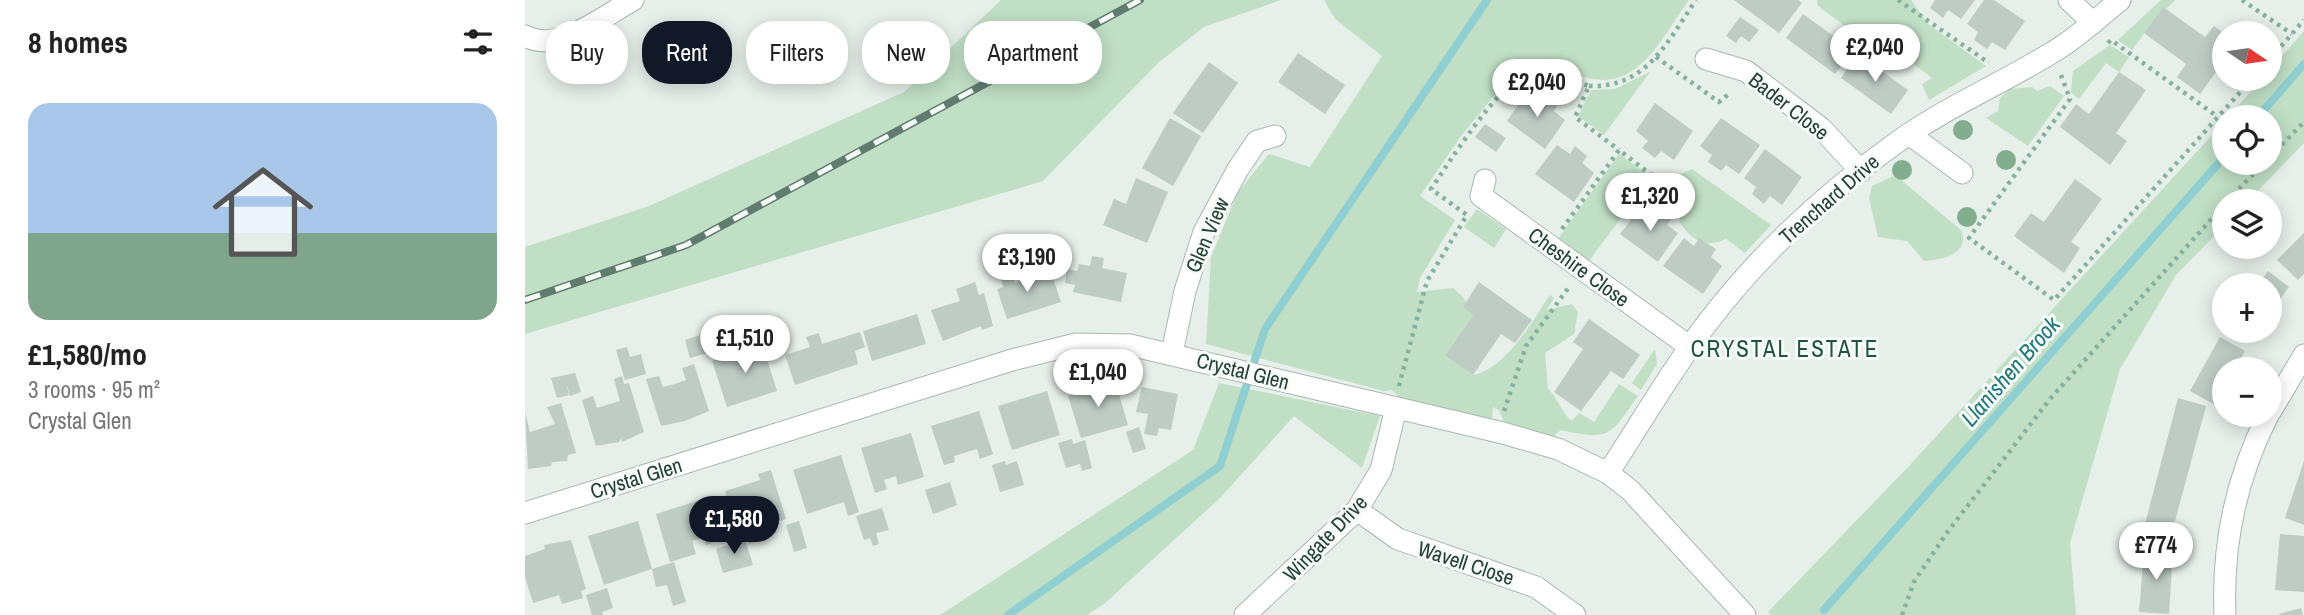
<!DOCTYPE html>
<meta charset="utf-8">
<style>
body{margin:0;font-family:"Archivo Narrow",sans-serif;background:#f6f6f6;color:#222;height:100vh;display:flex;flex-direction:column;font-size:26px;white-space:nowrap}
*{box-sizing:border-box;margin:0}
p{font-size:23px;color:#767676}
.icon{flex:none;width:38px;height:38px;fill:none;stroke:currentColor;stroke-width:2;stroke-linecap:round;stroke-linejoin:round}
.map{position:relative;flex:1;overflow:hidden}
.details{display:flex;flex-direction:column;background:#fff;width:525px}
.details>*{flex:none}
.banner{position:absolute;left:21px;top:21px;width:665px;height:63px;display:flex;gap:14px}
.needle{width:46px;rotate:103deg}
.fabs{position:absolute;left:1687px;top:21px;display:grid;gap:14px}
.fabs a{display:grid;place-items:center;width:70px;height:70px;border-radius:50%;background:#fff;box-shadow:0 4px 18px #0003;font-size:35px}
.price{position:absolute;translate:-50% -60px;padding:0 16px;border-radius:24px;background:#fff;color:#222;font-size:23px;line-height:46px;filter:drop-shadow(0 2px 4px #0008)}
.price::after{content:'';position:absolute;left:50%;top:42px;width:21px;height:16px;margin-left:-10px;background:inherit;clip-path:polygon(0 0,100% 0,50% 100%)}
.price.selected{background:#111827;color:#fff}
ul{padding:0;list-style:none}
li{display:grid;align-content:center;gap:14px;height:371px;padding:0 28px}
li+li{border-top:2px solid #e0e0e0}
li span{display:grid;place-items:center;height:217px;border-radius:21px;color:#555}
li>.icon{margin-inline-start:auto}
span .icon{width:126px;height:126px;fill:#fffc;stroke-width:1}
li b{font-size:30px}
h2{display:flex;justify-content:space-between;align-items:center;height:84px;padding:0 28px;font-size:30px}
.chip{padding:0 24px;border-radius:28px;background:#fff;box-shadow:0 4px 18px #0003;font-size:24px;line-height:63px}
.chip.selected{background:#111827;color:#fff}
main{display:flex;flex:1;min-height:0}
.map>svg:first-child{display:block}
.green{fill:#c0dfc5}
.lines{fill:none;stroke-linecap:round;stroke-linejoin:round}
.stream{stroke:#90cfd1;stroke-width:8}
.building{fill:#beccc5}
.minor-casing{stroke:#a8b7b0;stroke-width:23}
.path{stroke:#87b19f;stroke-width:4.5;stroke-dasharray:3.5 5;stroke-linecap:butt}
.minor{stroke:#fff;stroke-width:21}
.rail-casing{stroke:#607c71;stroke-width:8}
.rail{stroke:#f7fbf8;stroke-width:5;stroke-dasharray:16;stroke-linecap:butt}
.tree{fill:#82ad8e}
.labels{text-anchor:middle;dominant-baseline:central;stroke-width:6;stroke-linejoin:round;paint-order:stroke}
.street-label{font-size:21px;fill:#254136;stroke:#f7fbf8}
.neighbourhood-label{font-size:23px;letter-spacing:2px;fill:#215341;stroke:#f7fbf8}
.water-label{font-size:23px;font-style:italic;fill:#20787c;stroke:#f7fbf8}
</style>
<main>
<section class="details">
<h2>8 homes<svg class="icon" aria-label="filters" viewBox="0 0 24 24"><path d="M4 7h16M4 17h16"/><circle cx="9" cy="7" r="2"/><circle cx="15" cy="17" r="2"/></svg></h2>
<ul>
<li><span style="background:linear-gradient(#a9c7e8 60%,#7fa58c 0)"><svg class="icon" aria-label="home" viewBox="0 0 24 24"><path d="M3 11l9-7 9 7M6 9v11h12V9"/></svg></span><div><b>£1,580/mo</b><p>3 rooms · 95 m²</p><p>Crystal Glen</p></div></li>
</ul>
</section>
<div class="map">
<svg width="1779" height="615" viewBox="0 0 1779 615">
<rect width="100%" height="100%" fill="#e6efea"/>
<g class="green">
<path d="M 476,0 L 756,0 L 679,27 L 633,63 L 518,181 L 0,334 L 0,247 L 124,206 L 379,92 Z"/>
<path d="M 799,0 L 1164,0 C 1133,42 1112,98 1050,74 C 1031,67 1012,62 992,68 L 936,136 L 895,196 L 930,220 L 895,278 L 892,292 L 928,288 L 938,297 L 948,315 L 920,356 L 948,375 C 981,368 1007,322 1025,295 L 1029,298 L 1022,310 L 1047,304 L 1053,312 L 1049,334 L 1020,353 L 1023,389 C 1033,398 1038,415 1047,421 L 1054,413 L 1069,422 L 1094,384 L 1113,396 C 1085,436 1085,441 1036,430 L 1026,438 L 981,427 L 974,410 L 968,407 L 967,420 L 878,401 L 867,390 L 859,391 L 681,344 L 686,257 L 713,192 L 744,154 L 785,167 L 857,56 L 810,19 Z"/>
<path d="M 1292,0 L 1386,0 L 1403,24 L 1461,66 L 1404,100 L 1397,84 L 1407,78 L 1386,62 L 1368,62 L 1293,6 Z"/>
<path d="M 1636,0 L 1650,0 L 1641,9 L 1638,7 L 1607,50 L 1593,40 Z"/>
<path d="M 1779,31 L 1779,143 L 1723,201 L 1699,201 L 1699,226 L 1651,275 L 1595,369 L 1545,543 L 1551,615 L 1246,615 L 1243,612 L 1384,466 L 1699,122 L 1699,163 L 1745,163 L 1745,117 L 1703,117 L 1737,79 L 1745,79 L 1745,70 Z"/>
<path d="M 1585,45 L 1604,57 L 1594,72 L 1581,63 L 1554,99 L 1546,92 L 1548,71 Z"/>
<path d="M 1125,72 L 1079,135 L 1053,116 L 1066,90 L 1090,89 Z"/>
<path d="M 1525,86 L 1539,96 L 1503,146 L 1461,118 L 1473,111 L 1475,98 L 1485,89 L 1507,87 L 1512,91 Z"/>
<path d="M 1094,154 L 1126,177 L 1064,261 L 1033,239 Z"/>
<path d="M 1167,169 L 1246,225 L 1220,253 L 1201,239 C 1180,249 1165,239 1154,221 L 1157,207 L 1139,193 L 1136,183 Z"/>
<path d="M 1370,175 L 1436,230 C 1446,254 1417,260 1399,261 L 1382,241 L 1353,237 L 1344,198 L 1347,186 Z"/>
<path d="M 952,209 L 981,229 L 969,248 L 939,227 Z"/>
<path d="M 1130,349 L 1132,364 L 1116,390 L 1107,383 Z"/>
<path d="M 694,383 L 855,416 L 837,468 L 769,416 L 695,498 L 579,604 L 562,615 L 415,615 L 668,450 Z"/>
</g>
<g class="lines">
<g class="stream">
<path d="M 1733,117 L 1779,64"/>
<path d="M 1299,610 L 1699,157"/>
<path d="M 483,615 L 695,466 L 740,329 L 962,0"/>
</g>
</g>
<g class="building">
<path d="M 1209,0 L 1273,0 L 1277,3 L 1254,33 Z"/>
<path d="M 1410,0 L 1450,0 L 1436,19 L 1423,10 L 1418,18 L 1405,8 Z"/>
<path d="M 1459,0 L 1469,0 L 1500,21 L 1480,50 L 1467,42 L 1462,49 L 1449,40 L 1453,32 L 1442,24 Z"/>
<path d="M 1638,7 L 1680,37 L 1689,26 L 1699,33 L 1699,61 L 1675,94 L 1652,77 L 1661,64 L 1619,33 Z"/>
<path d="M 1278,14 L 1328,50 L 1310,74 L 1261,38 Z"/>
<path d="M 1215,17 L 1234,30 L 1224,42 L 1216,36 L 1211,43 L 1201,36 Z"/>
<path d="M 773,53 L 820,85 L 800,114 L 753,82 Z"/>
<path d="M 1333,54 L 1383,90 L 1366,114 L 1316,78 Z"/>
<path d="M 684,62 L 713,83 L 678,133 L 648,113 Z"/>
<path d="M 1594,72 L 1621,90 L 1591,133 L 1602,141 L 1585,165 L 1535,127 L 1551,104 L 1564,114 Z"/>
<path d="M 1002,92 L 1016,102 L 1021,95 L 1033,104 L 1029,111 L 1040,120 L 1020,149 L 982,121 Z"/>
<path d="M 1130,103 L 1168,131 L 1149,160 L 1136,151 L 1130,158 L 1117,148 L 1123,141 L 1111,131 Z"/>
<path d="M 645,118 L 676,136 L 648,186 L 617,168 Z"/>
<path d="M 1196,118 L 1235,145 L 1214,174 L 1201,165 L 1196,171 L 1183,162 L 1187,155 L 1175,146 Z"/>
<path d="M 960,124 L 981,138 L 971,152 L 950,137 Z"/>
<path d="M 1032,145 L 1045,154 L 1050,146 L 1062,156 L 1057,163 L 1069,173 L 1049,202 L 1010,174 Z"/>
<path d="M 1240,149 L 1277,177 L 1257,205 L 1245,196 L 1239,204 L 1227,194 L 1231,187 L 1219,178 Z"/>
<path d="M 611,178 L 643,192 L 622,243 L 578,225 L 589,199 L 601,204 Z"/>
<path d="M 1550,179 L 1577,199 L 1546,242 L 1555,248 L 1539,273 L 1489,236 L 1506,213 L 1519,222 Z"/>
<path d="M 1116,207 L 1129,215 L 1134,209 L 1147,218 L 1142,225 L 1153,233 L 1133,262 L 1095,234 Z"/>
<path d="M 1779,233 L 1779,274 L 1773,280 L 1752,260 Z"/>
<path d="M 1159,238 L 1169,246 L 1174,238 L 1191,249 L 1186,257 L 1197,266 L 1178,294 L 1138,266 Z"/>
<path d="M 567,256 L 579,258 L 577,268 L 602,273 L 596,302 L 548,292 L 550,285 L 540,283 L 542,269 L 552,271 L 554,264 L 565,266 Z"/>
<path d="M 509,271 L 511,277 L 526,272 L 536,302 L 482,319 L 472,289 L 478,287 L 475,276 L 486,272 L 490,283 L 500,279 L 499,274 Z"/>
<path d="M 1743,271 L 1764,287 L 1745,313 L 1745,285 L 1733,285 Z"/>
<path d="M 450,282 L 454,295 L 459,293 L 468,326 L 457,330 L 456,326 L 418,341 L 406,310 L 435,301 L 431,289 Z"/>
<path d="M 954,282 L 1007,320 L 990,343 L 976,334 L 948,375 L 920,356 L 948,315 L 938,307 Z"/>
<path d="M 392,314 L 401,344 L 347,361 L 338,331 Z"/>
<path d="M 1064,319 L 1115,355 L 1098,379 L 1086,371 L 1056,411 L 1029,392 L 1058,349 L 1048,342 Z"/>
<path d="M 251,322 L 257,341 L 247,344 L 241,325 Z"/>
<path d="M 335,332 L 340,347 L 330,351 L 333,364 L 270,385 L 260,355 L 285,347 L 281,337 L 294,333 L 297,344 Z"/>
<path d="M 181,333 L 186,352 L 165,358 L 160,340 Z"/>
<path d="M 1695,337 L 1720,351 L 1710,369 L 1699,369 L 1699,388 L 1690,405 L 1665,391 Z"/>
<path d="M 236,340 L 252,391 L 202,407 L 187,361 Z"/>
<path d="M 102,347 L 105,357 L 116,354 L 121,374 L 100,380 L 91,350 Z"/>
<path d="M 169,364 L 184,411 L 160,421 L 136,426 L 121,379 L 134,376 L 138,387 L 150,384 L 161,380 L 157,368 Z"/>
<path d="M 50,373 L 56,392 L 45,396 L 40,380 L 44,395 L 32,398 L 26,378 Z"/>
<path d="M 97,376 L 99,384 L 104,383 L 119,432 L 97,442 L 96,438 L 94,442 L 71,446 L 57,400 L 68,396 L 72,408 L 95,401 L 89,379 Z"/>
<path d="M 589,377 L 603,425 L 556,438 L 543,396 L 582,384 L 580,380 Z"/>
<path d="M 617,387 L 653,394 L 646,430 L 634,428 L 632,436 L 619,434 L 623,414 L 611,412 Z"/>
<path d="M 522,391 L 535,435 L 487,450 L 473,406 Z"/>
<path d="M 1653,398 L 1681,406 L 1643,547 L 1616,539 Z"/>
<path d="M 36,403 L 51,453 L 43,455 L 42,461 L 27,462 L 26,466 L 3,469 L 0,412 L 5,432 L 30,424 L 22,407 Z"/>
<path d="M 454,411 L 468,454 L 455,459 L 452,449 L 429,456 L 430,462 L 419,465 L 406,426 Z"/>
<path d="M 614,427 L 621,449 L 608,453 L 601,432 Z"/>
<path d="M 386,433 L 399,477 L 373,485 L 371,476 L 359,480 L 362,489 L 350,493 L 336,448 Z"/>
<path d="M 547,439 L 548,444 L 560,440 L 567,468 L 557,471 L 555,464 L 541,468 L 533,443 Z"/>
<path d="M 316,455 L 334,512 L 323,516 L 319,502 L 282,514 L 268,470 Z"/>
<path d="M 480,461 L 481,465 L 492,461 L 499,485 L 475,492 L 467,465 Z"/>
<path d="M 1779,461 L 1779,525 L 1760,518 Z"/>
<path d="M 246,470 L 261,519 L 238,526 L 241,538 L 224,544 L 220,532 L 213,533 L 200,491 L 235,480 L 233,474 Z"/>
<path d="M 425,482 L 432,505 L 408,514 L 400,490 Z"/>
<path d="M 181,498 L 192,541 L 181,545 L 179,537 L 167,541 L 171,554 L 145,562 L 131,514 Z"/>
<path d="M 357,508 L 364,530 L 351,533 L 354,544 L 348,546 L 345,538 L 339,540 L 331,516 Z"/>
<path d="M 113,521 L 127,569 L 79,585 L 63,536 Z"/>
<path d="M 274,521 L 282,548 L 269,552 L 261,525 Z"/>
<path d="M 1755,534 L 1779,536 L 1779,592 L 1750,590 Z"/>
<path d="M 220,539 L 228,565 L 198,573 L 191,549 Z"/>
<path d="M 46,540 L 61,589 L 56,591 L 58,598 L 37,604 L 34,595 L 8,603 L 0,577 L 0,556 L 20,549 L 19,545 Z"/>
<path d="M 1619,550 L 1648,552 L 1644,614 L 1614,612 Z"/>
<path d="M 149,562 L 161,602 L 148,606 L 142,585 L 131,587 L 127,569 Z"/>
<path d="M 82,588 L 88,608 L 77,612 L 78,615 L 67,615 L 61,595 Z"/>
<path d="M 1776,608 L 1778,615 L 1754,615 L 1754,614 Z"/>
</g>
<g class="lines">
<defs>
<g id="minor">
<path d="M 1544,0 L 1568,23"/>
<path d="M 0,36 C 34,54 78,16 108,0"/>
<path d="M 1181,59 L 1221,71 L 1296,128 L 1336,171"/>
<path d="M 1384,134 L 1437,173"/>
<path d="M 960,180 L 956,196 L 1165,347"/>
<path d="M 647,353 L 660,291 L 679,232 L 713,169 L 732,141 L 750,136"/>
<path d="M 1745,412 L 1779,355"/>
<path d="M 1083,473 C 1116,423 1146,370 1183,322 C 1235,254 1301,193 1371,143 C 1421,107 1476,84 1528,52 C 1552,38 1573,18 1595,0"/>
<path d="M 832,510 L 873,539 L 1011,587 L 1050,615"/>
<path d="M 0,513 L 487,360 L 551,344 L 605,345 L 978,433 L 1033,449 L 1083,473 L 1105,490 L 1220,615"/>
<path d="M 720,615 L 832,510 L 856,470 L 871,408"/>
<path d="M 1700,615 C 1697,544 1711,478 1743,415"/>
</g>
</defs>
<use href="#minor" class="minor-casing"/>
<g class="path">
<path d="M 1373,0 L 1464,63"/>
<path d="M 1717,0 L 1767,34"/>
<path d="M 1583,43 L 1586,40 L 1693,117"/>
<path d="M 1131,57 L 1194,102 L 1206,92"/>
<path d="M 1745,59 L 1779,20"/>
<path d="M 1536,75 L 1545,99 L 1444,238 L 1529,300 L 1727,79"/>
<path d="M 1064,86 C 1122,88 1142,42 1171,0"/>
<path d="M 1745,157 L 1779,122"/>
<path d="M 1702,201 L 1739,163"/>
<path d="M 1037,229 L 1094,150 L 1133,180"/>
<path d="M 874,386 L 902,281 L 942,215 L 906,189 C 924,163 978,76 1007,71 C 1025,68 1047,80 1064,86 L 1050,117 L 1094,150"/>
<path d="M 979,411 L 1001,346 L 1044,287"/>
<path d="M 1377,615 L 1389,582 L 1421,534 L 1525,399 L 1699,205"/>
</g>
<use href="#minor" class="minor"/>
<defs>
<path id="rail" d="M 0,300 L 161,245 L 615,0"/>
</defs>
<use href="#rail" class="rail-casing"/>
<use href="#rail" class="rail"/>
</g>
<g class="tree">
<circle cx="1438" cy="130" r="10"/>
<circle cx="1481" cy="160" r="10"/>
<circle cx="1377" cy="170" r="10"/>
<circle cx="1442" cy="217" r="10"/>
</g>
<g class="labels">
<g class="street-label">
<text transform="translate(1264 106) rotate(38)">Bader Close</text>
<text transform="translate(1304 199) rotate(-41)">Trenchard Drive</text>
<text transform="translate(682 235) rotate(-67)">Glen View</text>
<text transform="translate(1054 267) rotate(36)">Cheshire Close</text>
<text transform="translate(718 371) rotate(14)">Crystal Glen</text>
<text transform="translate(111 478) rotate(-17)">Crystal Glen</text>
<text transform="translate(800 538) rotate(-46)">Wingate Drive</text>
<text transform="translate(941 563) rotate(18)">Wavell Close</text>
</g>
<g class="neighbourhood-label">
<text x="1260" y="348">CRYSTAL ESTATE</text>
</g>
<g class="water-label">
<text transform="translate(1485 371) rotate(-49)">Llanishen Brook</text>
</g>
</g>
</svg>
<div class="fabs">
<a><svg class="needle" viewBox="-14 -14 28 28"><path d="M0-13l5 13h-10z" fill="#e53935"/><path d="M0 13l5-13h-10z" fill="#767676"/></svg></a>
<a><svg class="icon" aria-label="locate" viewBox="0 0 24 24"><circle cx="12" cy="12" r="6"/><path d="M12 2v4M12 18v4M2 12h4M18 12h4"/></svg></a>
<a><svg class="icon" aria-label="layers" viewBox="0 0 24 24"><path d="M12 4l9 5-9 5-9-5zM3 14l9 5 9-5"/></svg></a>
<a>+</a>
<a>−</a>
</div>
<b class="price" style="left:1350px;top:84px">£2,040</b>
<b class="price" style="left:1012px;top:119px">£2,040</b>
<b class="price" style="left:1125px;top:233px">£1,320</b>
<b class="price" style="left:502px;top:294px">£3,190</b>
<b class="price" style="left:220px;top:375px">£1,510</b>
<b class="price" style="left:573px;top:409px">£1,040</b>
<b class="price selected" style="left:209px;top:556px">£1,580</b>
<b class="price" style="left:1631px;top:582px">£774</b>
<div class="banner">
<a class="chip">Buy</a>
<a class="chip selected">Rent</a>
<a class="chip">Filters</a>
<a class="chip">New</a>
<a class="chip">Apartment</a>
</div>
</div>
</main>
